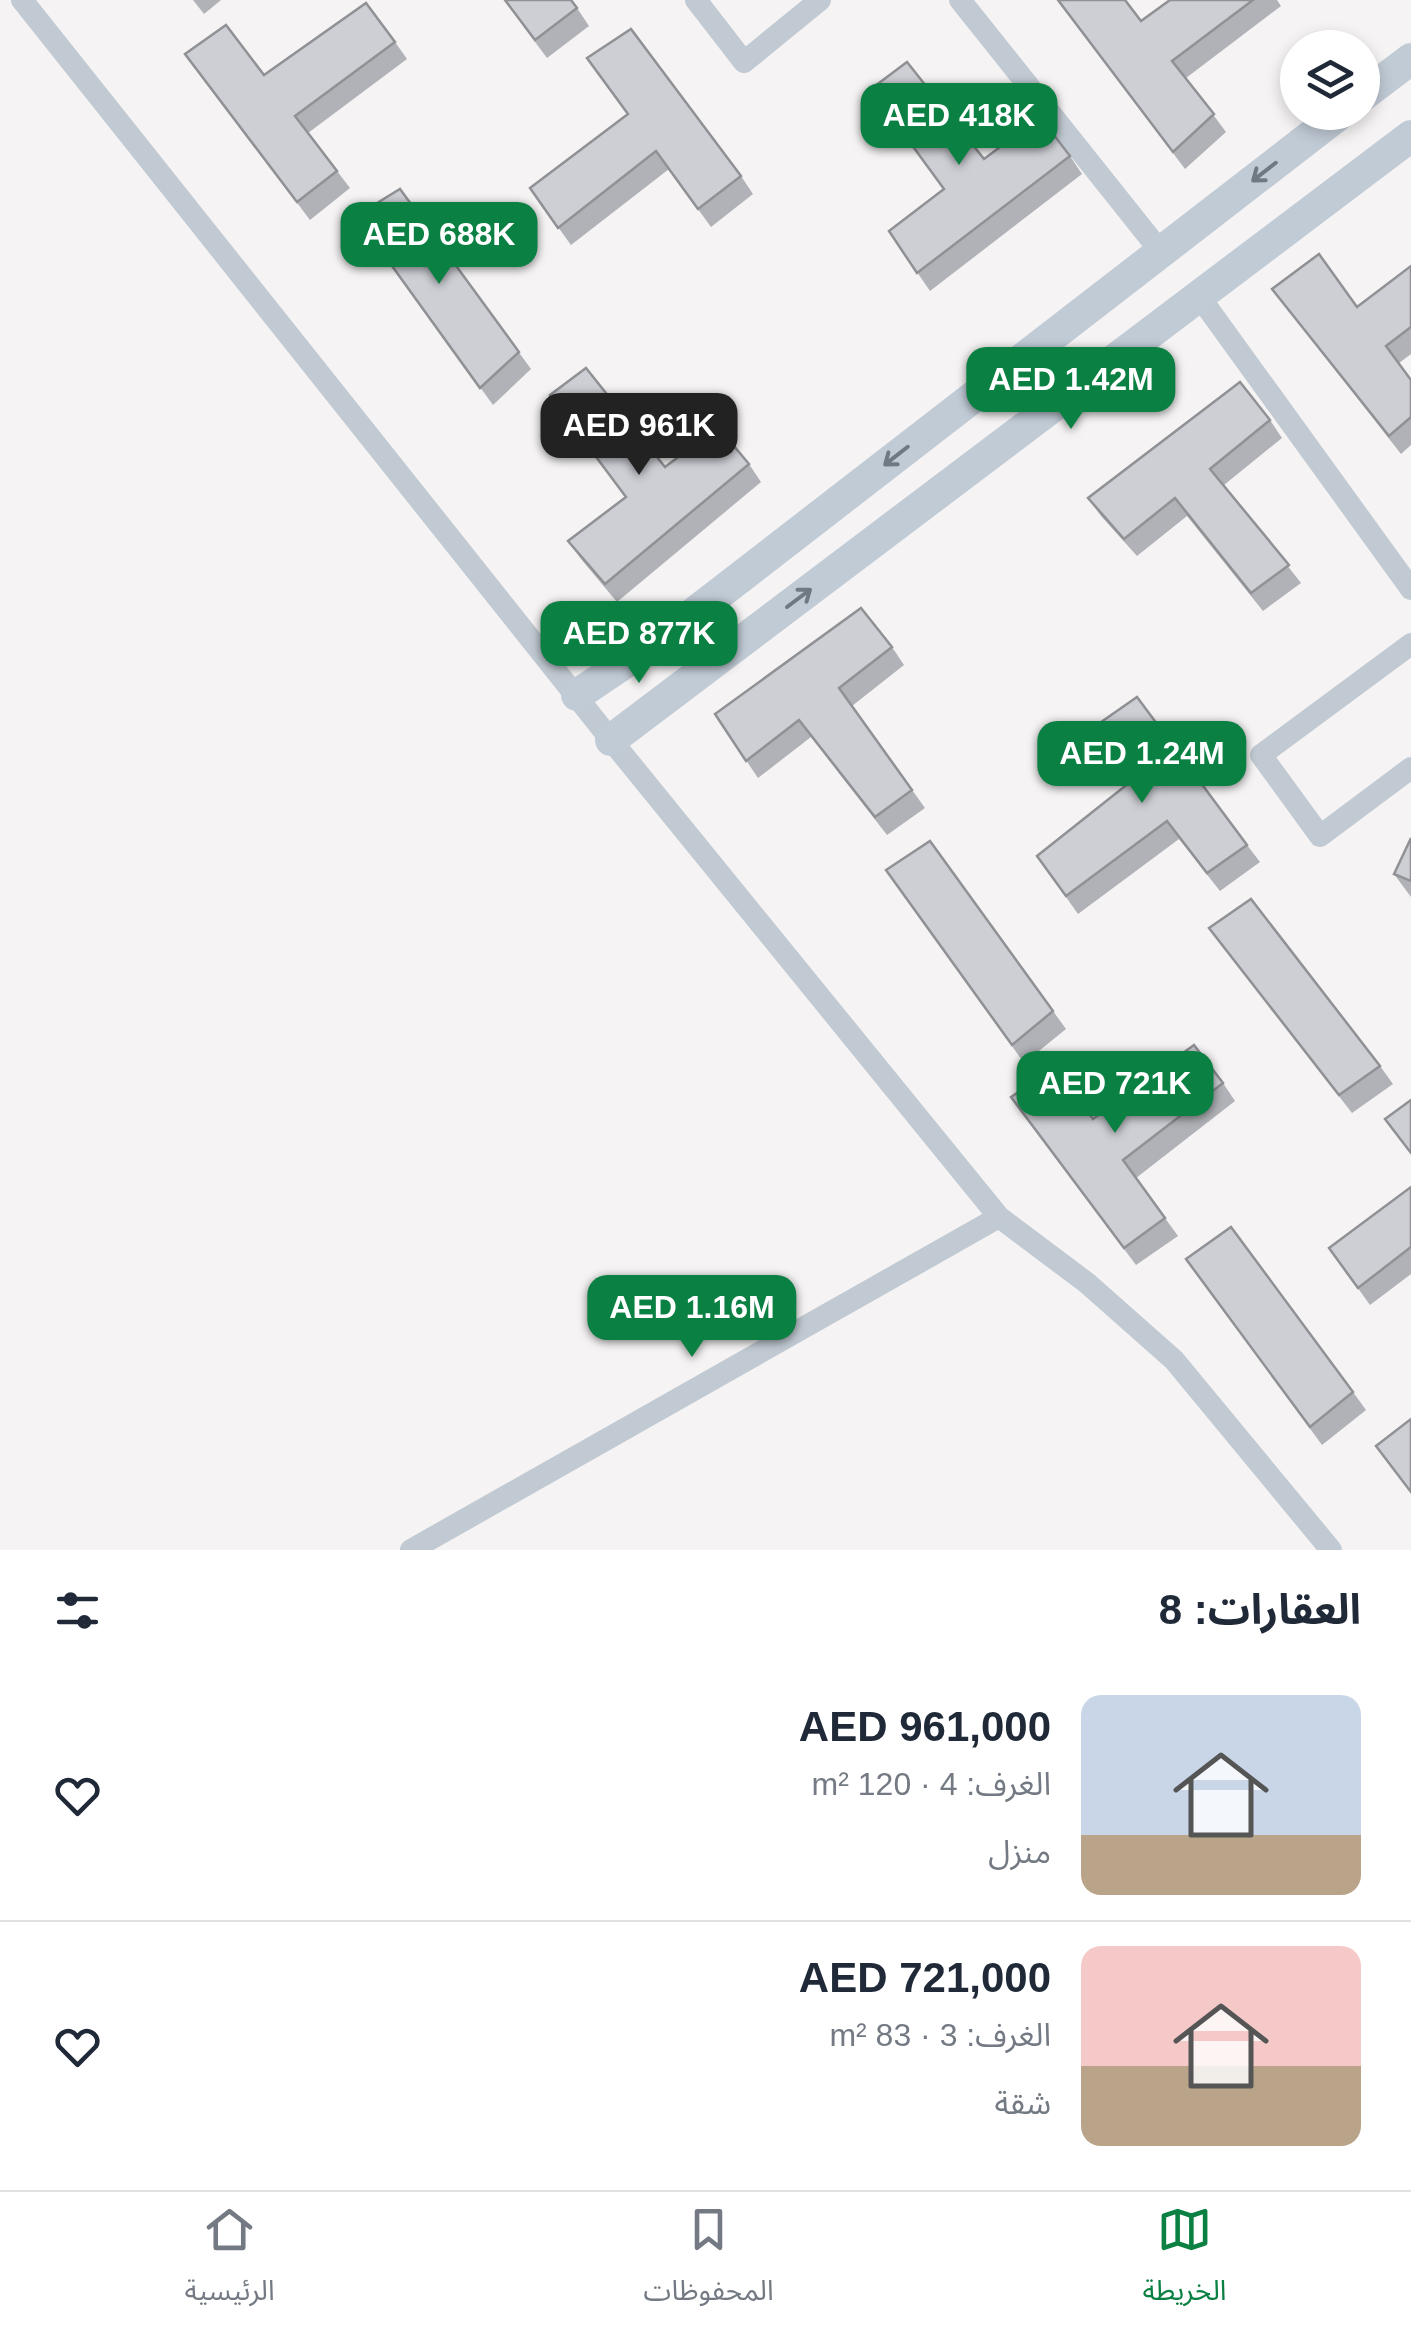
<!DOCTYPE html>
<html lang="ar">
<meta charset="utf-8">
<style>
body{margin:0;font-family:Helvetica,"Noto Sans Arabic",sans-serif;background:#f2f2f3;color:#1f2937;direction:rtl;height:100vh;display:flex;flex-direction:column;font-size:38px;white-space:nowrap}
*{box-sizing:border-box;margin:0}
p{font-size:32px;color:#747a83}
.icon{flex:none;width:55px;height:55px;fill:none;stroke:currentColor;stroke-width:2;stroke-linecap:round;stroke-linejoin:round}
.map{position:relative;height:1550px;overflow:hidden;direction:ltr}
.sheet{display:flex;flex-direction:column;background:#fff;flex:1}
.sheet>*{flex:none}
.controls{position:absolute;left:1280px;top:30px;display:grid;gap:20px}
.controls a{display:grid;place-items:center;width:100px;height:100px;border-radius:50%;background:#fff;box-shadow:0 5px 15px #0003;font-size:50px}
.price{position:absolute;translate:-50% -85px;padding:0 22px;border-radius:20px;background:#0b8043;color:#fff;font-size:32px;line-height:65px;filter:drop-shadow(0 2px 5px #0008)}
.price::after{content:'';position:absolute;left:50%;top:60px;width:30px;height:22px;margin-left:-15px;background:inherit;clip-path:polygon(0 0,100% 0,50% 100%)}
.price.selected{background:#222;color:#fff}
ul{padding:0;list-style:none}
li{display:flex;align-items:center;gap:30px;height:250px;padding:0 50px}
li+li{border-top:2px solid #e0e1e3}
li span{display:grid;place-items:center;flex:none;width:280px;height:200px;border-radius:20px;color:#555}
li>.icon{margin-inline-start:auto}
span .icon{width:120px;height:120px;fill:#fffc;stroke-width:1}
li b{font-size:42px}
h2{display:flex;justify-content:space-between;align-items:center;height:120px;padding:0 50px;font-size:42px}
.dock{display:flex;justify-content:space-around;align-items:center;height:140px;border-top:2px solid #e0e1e3;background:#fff;font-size:28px;color:#747a83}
.dock a{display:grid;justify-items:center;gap:5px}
.dock .selected{color:#0b8043}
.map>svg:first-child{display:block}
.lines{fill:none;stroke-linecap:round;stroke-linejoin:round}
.minor{stroke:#c1cad2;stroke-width:22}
.secondary{stroke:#c1cbd6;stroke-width:32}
.wall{fill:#b0b2b7}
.building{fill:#cdcfd5;stroke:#909195;stroke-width:2.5}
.oneway{stroke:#6e7984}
</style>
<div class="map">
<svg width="1411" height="1550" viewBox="0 0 1411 1550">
<rect width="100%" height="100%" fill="#f5f3f3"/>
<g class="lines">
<g class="minor">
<path d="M 22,0 L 611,740 L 999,1217 L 1087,1283 L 1174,1360 L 1331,1550"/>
<path d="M 696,0 L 744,62 L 820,0"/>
<path d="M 960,0 L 1161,252"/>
<path d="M 1199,296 L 1411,589"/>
<path d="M 1411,644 L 1261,755 L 1320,836 L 1411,768"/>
<path d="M 411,1550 L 999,1217"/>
</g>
<g class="secondary">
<path d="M 1362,96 L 1411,59"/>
<path d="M 577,695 L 663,637 L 1342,112"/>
<path d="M 611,740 L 1411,136"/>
</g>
</g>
<g class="wall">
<path d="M 193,0 L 221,0 L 204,14 Z"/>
<path d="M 504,0 L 577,8 L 589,26 L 547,58 Z"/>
<path d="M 1058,0 L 1141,21 L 1170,0 L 1277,0 L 1281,6 L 1186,78 L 1226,132 L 1185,169 Z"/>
<path d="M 395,42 L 407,59 L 308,133 L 350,188 L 310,220 L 198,71 L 264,75 Z"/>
<path d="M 628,114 L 741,176 L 753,194 L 711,227 L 669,169 L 571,245 L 530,188 Z"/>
<path d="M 1070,156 L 1082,174 L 930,291 L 889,231 L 984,159 Z"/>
<path d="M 400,189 L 531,369 L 493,405 L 356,216 Z"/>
<path d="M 1411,266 L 1411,354 L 1399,363 L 1411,380 L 1411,445 L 1401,454 L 1272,289 L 1357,307 Z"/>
<path d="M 1270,420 L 1282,438 L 1224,485 L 1301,583 L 1263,611 L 1187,516 L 1137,556 L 1101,516 L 1088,498 Z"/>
<path d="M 749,464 L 761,482 L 617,602 L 581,559 L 568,541 L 665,467 Z"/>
<path d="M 892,647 L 904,665 L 852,706 L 925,808 L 887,835 L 811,737 L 758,778 L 715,714 Z"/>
<path d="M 1094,727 L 1247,845 L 1260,862 L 1220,891 L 1179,839 L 1078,914 L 1037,856 L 1134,780 Z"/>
<path d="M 1411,838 L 1411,897 L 1394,874 Z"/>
<path d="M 930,841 L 1066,1029 L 1024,1063 L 886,870 Z"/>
<path d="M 1209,928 L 1380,1066 L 1393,1084 L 1352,1113 Z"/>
<path d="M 1223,1083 L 1235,1101 L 1136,1178 L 1178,1236 L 1136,1265 L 1024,1115 L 1093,1119 Z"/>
<path d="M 1411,1187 L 1411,1274 L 1370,1305 L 1329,1248 Z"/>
<path d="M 1186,1259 L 1353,1392 L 1366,1410 L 1322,1445 Z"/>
</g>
<g class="building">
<path d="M 505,0 L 571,0 L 577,8 L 535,40 Z"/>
<path d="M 1058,0 L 1125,0 L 1141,21 L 1170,0 L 1253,0 L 1172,61 L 1214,114 L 1173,152 Z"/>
<path d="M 366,3 L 395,42 L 295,116 L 337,171 L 297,202 L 185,54 L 226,25 L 264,75 Z"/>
<path d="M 631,29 L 741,176 L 698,209 L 656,151 L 558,228 L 530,188 L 628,114 L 587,58 Z"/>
<path d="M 907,62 L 984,159 L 1040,117 L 1070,156 L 917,273 L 889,231 L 944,189 L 871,89 Z"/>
<path d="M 400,189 L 519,352 L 480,388 L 356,216 Z"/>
<path d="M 1319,254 L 1357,307 L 1411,266 L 1411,327 L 1386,346 L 1411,380 L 1411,417 L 1389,436 L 1272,289 Z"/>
<path d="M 586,368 L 665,467 L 718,427 L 749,464 L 605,584 L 568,541 L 626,497 L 550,395 Z"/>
<path d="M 1240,382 L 1270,420 L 1210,469 L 1289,565 L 1251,593 L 1175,498 L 1124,539 L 1088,498 Z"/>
<path d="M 861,608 L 892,647 L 839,688 L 912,790 L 875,817 L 799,720 L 746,761 L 715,714 Z"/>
<path d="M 1137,697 L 1247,845 L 1207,873 L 1167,821 L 1066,896 L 1037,856 L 1134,779 L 1094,727 Z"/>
<path d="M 1411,838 L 1411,881 L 1394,874 Z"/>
<path d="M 930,841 L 1053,1011 L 1012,1045 L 886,870 Z"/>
<path d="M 1251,899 L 1380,1066 L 1339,1095 L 1209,928 Z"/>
<path d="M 1194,1045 L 1223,1083 L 1123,1160 L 1165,1218 L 1124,1248 L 1011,1097 L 1055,1067 L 1093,1119 Z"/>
<path d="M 1411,1100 L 1411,1153 L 1385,1119 Z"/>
<path d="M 1411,1187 L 1411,1247 L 1358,1288 L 1329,1248 Z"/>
<path d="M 1231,1227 L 1353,1392 L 1310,1427 L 1186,1259 Z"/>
<path d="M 1411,1419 L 1411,1492 L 1376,1446 Z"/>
</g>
<defs><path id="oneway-shaft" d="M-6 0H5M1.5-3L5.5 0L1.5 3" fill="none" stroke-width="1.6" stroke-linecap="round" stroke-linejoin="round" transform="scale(2.5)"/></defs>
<g class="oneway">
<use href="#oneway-shaft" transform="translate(1264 172) rotate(142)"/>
<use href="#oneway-shaft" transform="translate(896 456) rotate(142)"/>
<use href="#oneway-shaft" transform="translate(799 598) rotate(-37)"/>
</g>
</svg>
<div class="controls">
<a><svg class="icon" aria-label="layers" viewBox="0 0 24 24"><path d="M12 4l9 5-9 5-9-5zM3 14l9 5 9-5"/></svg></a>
</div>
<b class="price" style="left:959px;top:168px">AED 418K</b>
<b class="price" style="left:439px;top:287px">AED 688K</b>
<b class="price" style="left:1071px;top:432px">AED 1.42M</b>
<b class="price selected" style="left:639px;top:478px">AED 961K</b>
<b class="price" style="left:639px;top:686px">AED 877K</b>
<b class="price" style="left:1142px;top:806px">AED 1.24M</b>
<b class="price" style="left:1115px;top:1136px">AED 721K</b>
<b class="price" style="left:692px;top:1360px">AED 1.16M</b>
</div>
<section class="sheet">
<h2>العقارات: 8<svg class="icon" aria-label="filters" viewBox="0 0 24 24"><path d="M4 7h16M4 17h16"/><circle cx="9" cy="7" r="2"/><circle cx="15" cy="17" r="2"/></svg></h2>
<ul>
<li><span style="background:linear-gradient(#c9d6e8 70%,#b9a48a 0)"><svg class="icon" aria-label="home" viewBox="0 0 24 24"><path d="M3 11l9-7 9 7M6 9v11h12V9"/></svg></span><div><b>AED 961,000</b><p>الغرف: 4 · 120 m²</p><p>منزل</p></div><svg class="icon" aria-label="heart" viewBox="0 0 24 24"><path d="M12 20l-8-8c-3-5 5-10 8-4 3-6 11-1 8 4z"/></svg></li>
<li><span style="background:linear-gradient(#f6c9c9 60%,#b9a48a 0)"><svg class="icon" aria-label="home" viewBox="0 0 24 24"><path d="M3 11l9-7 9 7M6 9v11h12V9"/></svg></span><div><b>AED 721,000</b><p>الغرف: 3 · 83 m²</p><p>شقة</p></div><svg class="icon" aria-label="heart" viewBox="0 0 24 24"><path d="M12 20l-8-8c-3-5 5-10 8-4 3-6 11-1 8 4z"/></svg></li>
</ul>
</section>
<nav class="dock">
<a class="selected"><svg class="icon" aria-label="map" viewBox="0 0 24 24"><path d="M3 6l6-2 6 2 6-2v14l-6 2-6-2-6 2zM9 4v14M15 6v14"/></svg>الخريطة</a>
<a><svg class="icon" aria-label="saved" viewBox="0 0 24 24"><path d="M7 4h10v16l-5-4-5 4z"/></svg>المحفوظات</a>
<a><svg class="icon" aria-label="home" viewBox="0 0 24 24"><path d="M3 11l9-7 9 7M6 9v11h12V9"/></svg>الرئيسية</a>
</nav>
